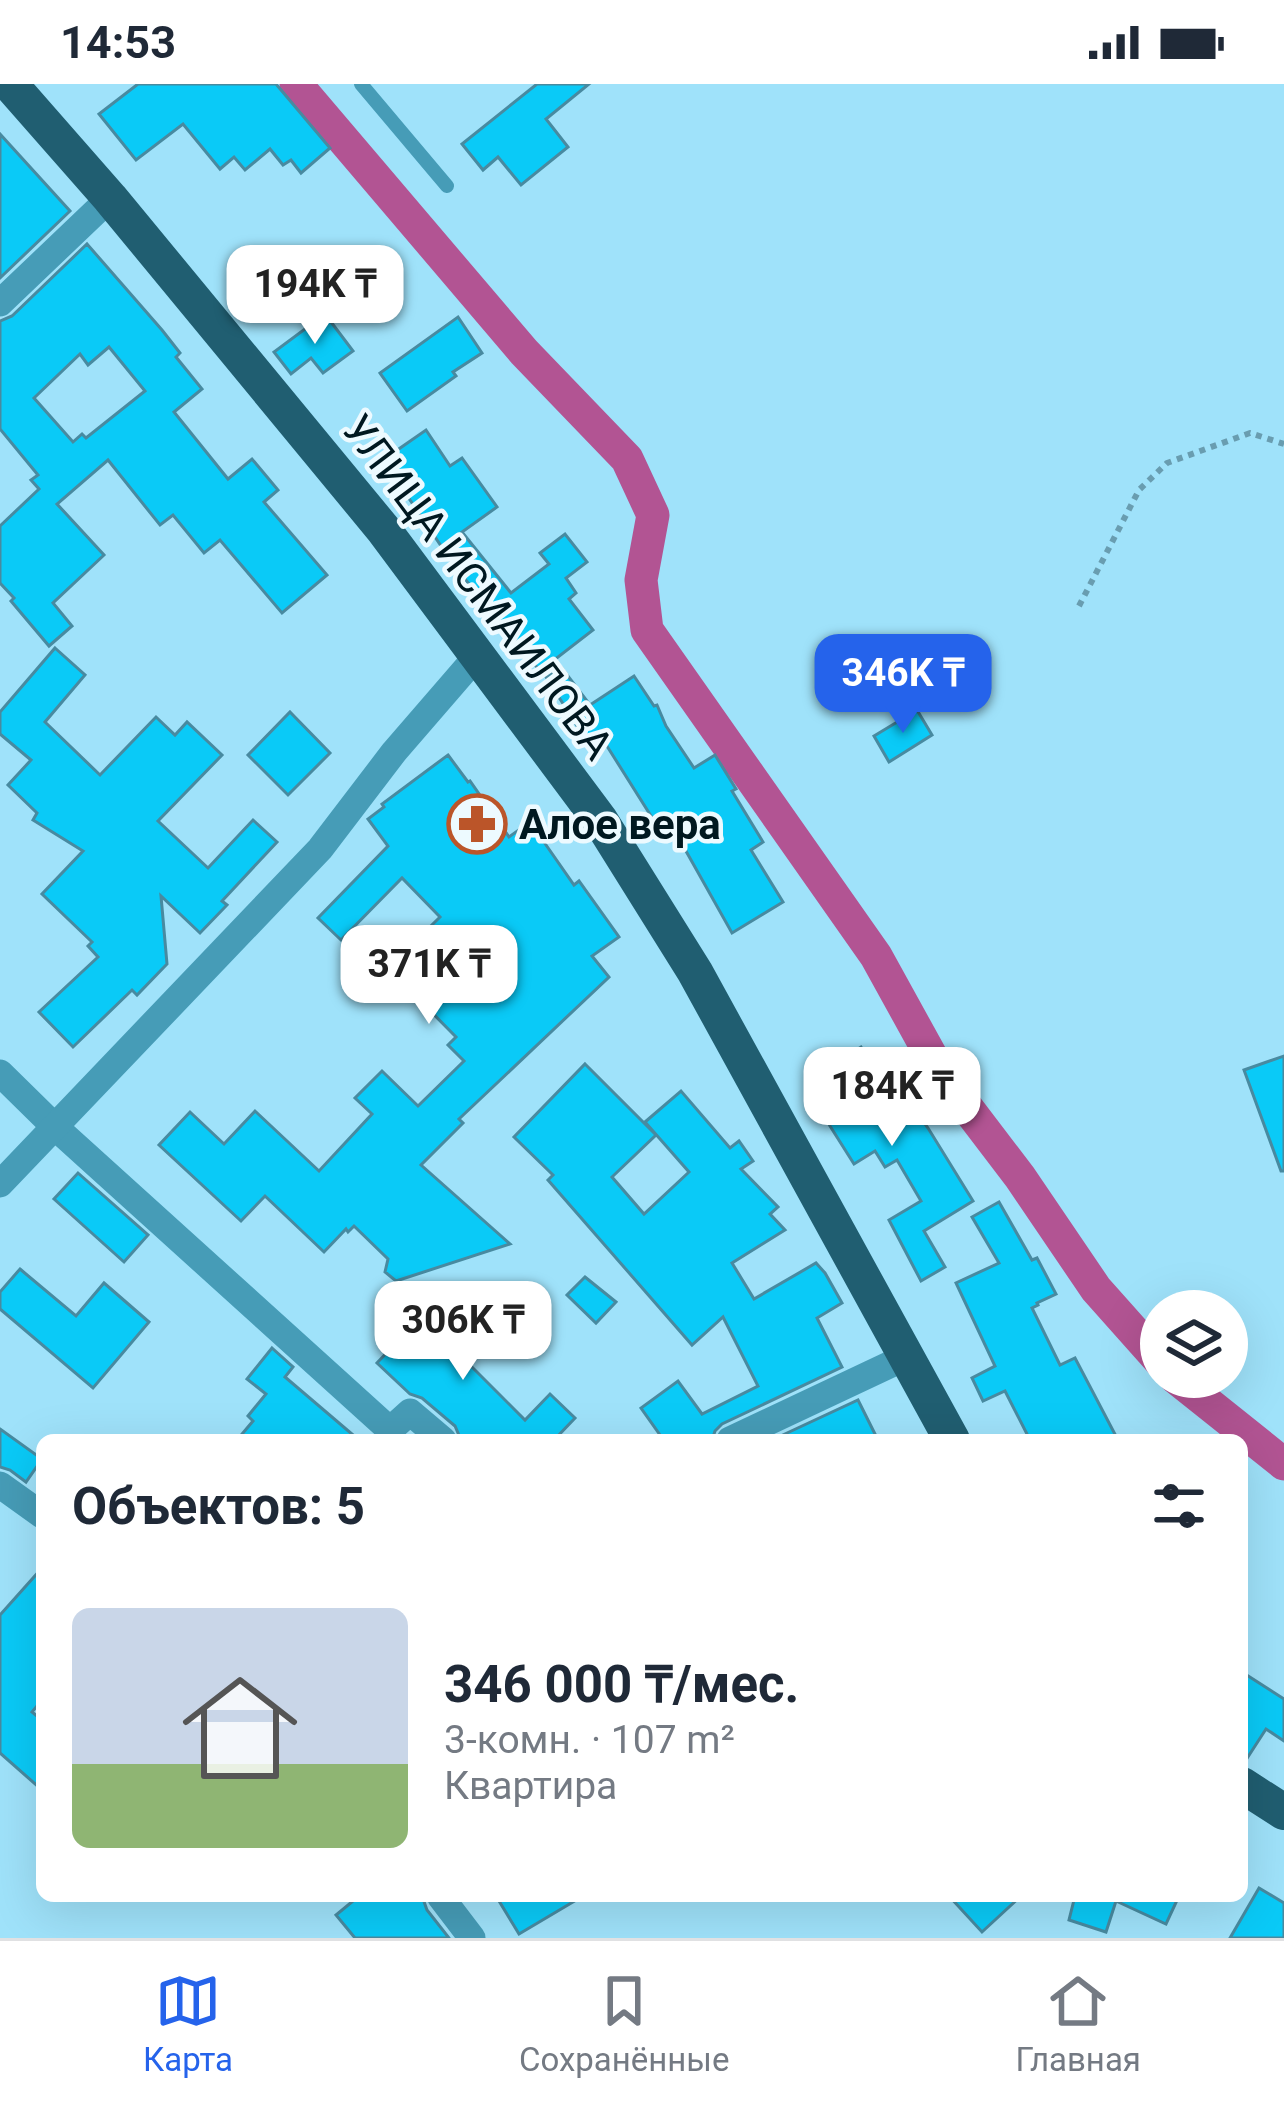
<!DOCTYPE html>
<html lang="ru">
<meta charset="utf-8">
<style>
body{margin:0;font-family:Roboto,sans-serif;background:#f2f2f3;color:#1f2937;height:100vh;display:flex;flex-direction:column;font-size:45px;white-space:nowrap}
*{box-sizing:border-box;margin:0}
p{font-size:39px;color:#747a83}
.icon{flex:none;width:66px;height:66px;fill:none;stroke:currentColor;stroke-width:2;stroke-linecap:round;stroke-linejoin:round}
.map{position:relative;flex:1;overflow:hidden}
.details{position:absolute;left:36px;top:1350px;width:1212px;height:468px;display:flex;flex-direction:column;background:#fff;border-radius:18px;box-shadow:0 12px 48px #0002}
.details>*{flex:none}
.tools{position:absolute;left:1140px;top:1206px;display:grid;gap:24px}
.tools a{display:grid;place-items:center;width:108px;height:108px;border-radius:50%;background:#fff;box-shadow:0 12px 48px #0002;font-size:60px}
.price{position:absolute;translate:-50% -102px;padding:0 27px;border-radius:24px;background:#fff;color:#222;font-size:39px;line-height:78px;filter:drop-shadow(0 3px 6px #0008)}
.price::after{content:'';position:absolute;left:50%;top:72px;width:36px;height:27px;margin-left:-18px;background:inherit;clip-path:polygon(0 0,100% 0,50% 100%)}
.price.active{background:#2563eb;color:#fff}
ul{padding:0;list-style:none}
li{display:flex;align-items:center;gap:36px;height:300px;padding:0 36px}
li+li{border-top:3px solid #e0e1e3}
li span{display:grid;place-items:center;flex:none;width:336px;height:240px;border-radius:18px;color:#555}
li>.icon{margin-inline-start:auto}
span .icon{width:144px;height:144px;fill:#fffc;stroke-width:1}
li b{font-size:51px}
h2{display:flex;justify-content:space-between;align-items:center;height:144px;padding:0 36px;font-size:51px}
.status{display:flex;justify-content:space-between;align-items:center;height:84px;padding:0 60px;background:#fff;direction:ltr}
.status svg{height:33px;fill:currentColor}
.tabs{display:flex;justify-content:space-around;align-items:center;height:168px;border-top:3px solid #e0e1e3;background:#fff;font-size:33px;color:#747a83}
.tabs a{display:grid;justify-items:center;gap:6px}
.tabs .active{color:#2563eb}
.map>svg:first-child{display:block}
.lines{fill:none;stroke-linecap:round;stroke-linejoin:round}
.canal{stroke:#b25493;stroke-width:33}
.building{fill:#0acaf7;stroke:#488aa0;stroke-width:3;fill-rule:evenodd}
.path{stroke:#699db0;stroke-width:6;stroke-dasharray:6 6;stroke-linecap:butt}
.lane{stroke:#469cb7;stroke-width:14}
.street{stroke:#469cb7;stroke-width:27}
.primary{stroke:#205e71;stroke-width:36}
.labels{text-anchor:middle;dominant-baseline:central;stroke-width:9;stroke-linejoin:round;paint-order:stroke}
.street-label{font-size:42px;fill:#001820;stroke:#edfaff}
.poi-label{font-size:42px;font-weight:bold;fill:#001820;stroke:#edfaff;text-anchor:start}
</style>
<div class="status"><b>14:53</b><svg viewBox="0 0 49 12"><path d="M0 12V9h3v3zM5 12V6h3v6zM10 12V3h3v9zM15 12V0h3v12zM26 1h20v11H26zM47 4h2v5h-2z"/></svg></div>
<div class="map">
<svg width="1284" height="1854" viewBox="0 0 1284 1854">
<rect width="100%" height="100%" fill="#9fe2fa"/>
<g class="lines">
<g class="canal">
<path d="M 296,0 L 524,268 L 627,375 L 653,431 L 641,496 L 647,546 L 876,872 L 940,988 L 1020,1093 L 1096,1205 L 1161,1278"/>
<path d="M 1175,1293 L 1284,1380"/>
</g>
</g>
<g class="building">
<path d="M 138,0 L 276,0 L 330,64 L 301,89 L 291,76 L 283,81 L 270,65 L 245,86 L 234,73 L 220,85 L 183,40 L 136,76 L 99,30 Z"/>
<path d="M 537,0 L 589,0 L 546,35 L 568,63 L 521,101 L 498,73 L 483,86 L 462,60 Z"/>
<path d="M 0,50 L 70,127 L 0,194 Z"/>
<path d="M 87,160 L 162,246 L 180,269 L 176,273 L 202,305 L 174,328 L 228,395 L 252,375 L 278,406 L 264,418 L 327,491 L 282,529 L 220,456 L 204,469 L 173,431 L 160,441 L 108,376 L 57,420 L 104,471 L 53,519 L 72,542 L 49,562 L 11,517 L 14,514 L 0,499 L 0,442 L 39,405 L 31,396 L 38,391 L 0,345 L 0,237 L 12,232 ZM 109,263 L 145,307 L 86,354 L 82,350 L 73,358 L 34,314 L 80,270 L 88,281 Z"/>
<path d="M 325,230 L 353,267 L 323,289 L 311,274 L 291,290 L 274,268 Z"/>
<path d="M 458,233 L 482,269 L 453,288 L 456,292 L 407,327 L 380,289 Z"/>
<path d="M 426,346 L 450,382 L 462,374 L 497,423 L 462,448 L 511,509 L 549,480 L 540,469 L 565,450 L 587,478 L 566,494 L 576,509 L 569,515 L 593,546 L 540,587 L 456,484 L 383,376 Z"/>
<path d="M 55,564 L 85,591 L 45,638 L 100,691 L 156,633 L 175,651 L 187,638 L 222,671 L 158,737 L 208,784 L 253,736 L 277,758 L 222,817 L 227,821 L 200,849 L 161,812 L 167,880 L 137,911 L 132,906 L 73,963 L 39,928 L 98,873 L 88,862 L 92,858 L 42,810 L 83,767 L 33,736 L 37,729 L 8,701 L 31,676 L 0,650 L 0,628 Z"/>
<path d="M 561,583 L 590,621 L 634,592 L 654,622 L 657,621 L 666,642 L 694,684 L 715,671 L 736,705 L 732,707 L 763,758 L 751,766 L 783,818 L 732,849 L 673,744 L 663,751 L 600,651 L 588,659 L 546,593 Z"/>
<path d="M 917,626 L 932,651 L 889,678 L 874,652 Z"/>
<path d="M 290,628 L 330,669 L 288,711 L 248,671 Z"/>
<path d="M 448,671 L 468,698 L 470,697 L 509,753 L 530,738 L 574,801 L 579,797 L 619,853 L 592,872 L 609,893 L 459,1035 L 463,1039 L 421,1081 L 510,1160 L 396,1197 L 385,1188 L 388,1175 L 354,1142 L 348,1148 L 346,1145 L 324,1168 L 265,1112 L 241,1137 L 159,1061 L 190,1028 L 224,1060 L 255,1027 L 319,1087 L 372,1030 L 355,1014 L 382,987 L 418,1022 L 464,977 L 448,961 L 456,953 L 388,884 L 440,833 L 402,794 L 341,856 L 318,834 L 388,762 L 368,735 L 384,723 L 382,720 Z"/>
<path d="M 861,963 L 887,1002 L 894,997 L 928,1044 L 973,1117 L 924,1147 L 945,1183 L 921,1197 L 889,1136 L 921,1117 L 897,1076 L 885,1083 L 875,1067 L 854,1080 L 830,1042 L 808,998 Z"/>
<path d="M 1284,972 L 1284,1087 L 1281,1087 L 1244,986 Z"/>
<path d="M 585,980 L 656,1051 L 612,1093 L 644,1130 L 689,1088 L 645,1038 L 681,1007 L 730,1064 L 739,1057 L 753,1077 L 741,1085 L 778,1123 L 770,1130 L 785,1146 L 732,1179 L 754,1215 L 816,1179 L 825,1189 L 842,1219 L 817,1234 L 842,1283 L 722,1340 L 715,1347 L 712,1356 L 650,1356 L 660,1351 L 641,1324 L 678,1297 L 702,1330 L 758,1302 L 723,1233 L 692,1261 L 548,1096 L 553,1091 L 514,1053 Z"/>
<path d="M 78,1089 L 148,1151 L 124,1178 L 54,1115 Z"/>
<path d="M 999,1118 L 1032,1176 L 1037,1174 L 1056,1210 L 1037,1219 L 1038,1221 L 1032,1224 L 1060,1281 L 1075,1274 L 1118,1356 L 1030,1356 L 1005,1307 L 983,1317 L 972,1294 L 995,1282 L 956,1199 L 999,1179 L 972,1133 Z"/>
<path d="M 20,1185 L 76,1232 L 104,1199 L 149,1238 L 93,1304 L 0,1225 L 0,1208 Z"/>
<path d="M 585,1193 L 616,1218 L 596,1239 L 567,1211 Z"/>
<path d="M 447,1205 L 469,1225 L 442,1253 L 525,1336 L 550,1310 L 575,1334 L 554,1356 L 461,1356 L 455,1342 L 422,1314 L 410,1310 L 377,1279 Z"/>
<path d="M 272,1264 L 293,1283 L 285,1293 L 359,1356 L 237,1356 L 253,1337 L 248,1332 L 266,1310 L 247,1295 Z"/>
<path d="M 858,1316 L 878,1356 L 772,1356 Z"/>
<path d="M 0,1345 L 42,1375 L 26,1398 L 10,1386 L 0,1383 Z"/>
<path d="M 42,1484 L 42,1616 L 32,1628 L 42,1636 L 42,1706 L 0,1669 L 0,1531 Z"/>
<path d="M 1242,1588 L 1284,1615 L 1284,1657 L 1266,1645 L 1244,1679 L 1242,1679 Z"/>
<path d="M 1259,1804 L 1284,1819 L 1284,1854 L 1230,1854 Z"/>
<path d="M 359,1812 L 422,1812 L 427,1826 L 449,1854 L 355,1854 L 336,1831 Z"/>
<path d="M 496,1812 L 583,1812 L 519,1850 Z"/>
<path d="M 949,1812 L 1021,1812 L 982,1848 Z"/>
<path d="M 1075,1812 L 1179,1812 L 1166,1840 L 1116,1817 L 1106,1848 L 1069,1836 Z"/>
</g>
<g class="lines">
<path class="path" d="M 1079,522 L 1139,406 L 1167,379 L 1250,349 L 1284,360"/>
<path class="lane" d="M 361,0 L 447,102"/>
<g class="street">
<path d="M 0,219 L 110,114"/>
<path d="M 0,989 L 55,1043 L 390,1346 L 410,1328 L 443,1356"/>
<path d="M 0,1100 L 320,765 L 394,668 L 477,572"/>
<path d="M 730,1356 L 906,1273"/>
<path d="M 0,1401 L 42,1431"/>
<path d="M 440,1812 L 472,1854"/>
</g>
<g class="primary">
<path d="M 10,0 L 110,114 L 383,445 L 600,736 L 695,888 L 952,1356"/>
<path d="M 1242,1701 L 1284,1728"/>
</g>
</g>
<defs>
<symbol id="pharmacy-ring" viewBox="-11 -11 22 22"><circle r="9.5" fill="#edfaff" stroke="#bb5529" stroke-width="1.5"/><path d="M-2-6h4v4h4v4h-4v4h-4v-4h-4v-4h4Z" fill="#bb5529"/></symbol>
</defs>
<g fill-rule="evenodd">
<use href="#pharmacy-ring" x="444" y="707" width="66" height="66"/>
</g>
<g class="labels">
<g class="street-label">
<text transform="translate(478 503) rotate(53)">УЛИЦА ИСМАИЛОВА</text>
</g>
<g class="poi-label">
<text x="519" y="740">Алое вера</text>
</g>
</g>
</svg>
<div class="tools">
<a><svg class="icon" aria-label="layers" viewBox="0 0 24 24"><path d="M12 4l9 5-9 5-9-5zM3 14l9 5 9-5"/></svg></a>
</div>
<b class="price" style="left:315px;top:263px">194K ₸</b>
<b class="price active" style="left:903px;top:652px">346K ₸</b>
<b class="price" style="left:429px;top:943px">371K ₸</b>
<b class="price" style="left:892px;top:1065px">184K ₸</b>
<b class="price" style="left:463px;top:1299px">306K ₸</b>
<section class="details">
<h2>Объектов: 5<svg class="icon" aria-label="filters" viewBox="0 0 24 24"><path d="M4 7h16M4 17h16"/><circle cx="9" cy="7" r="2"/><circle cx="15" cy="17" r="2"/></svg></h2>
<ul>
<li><span style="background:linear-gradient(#c9d6e8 65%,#8fb573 0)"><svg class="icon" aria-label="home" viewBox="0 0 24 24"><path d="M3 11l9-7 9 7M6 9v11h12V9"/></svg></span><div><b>346 000 ₸/мес.</b><p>3-комн. · 107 m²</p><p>Квартира</p></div></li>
</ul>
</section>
</div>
<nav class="tabs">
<a class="active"><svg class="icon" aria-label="map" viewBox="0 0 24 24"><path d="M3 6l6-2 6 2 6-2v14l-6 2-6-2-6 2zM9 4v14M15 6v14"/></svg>Карта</a>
<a><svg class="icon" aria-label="saved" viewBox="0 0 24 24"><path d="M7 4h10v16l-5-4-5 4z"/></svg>Сохранённые</a>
<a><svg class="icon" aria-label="home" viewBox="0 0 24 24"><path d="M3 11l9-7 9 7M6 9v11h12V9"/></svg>Главная</a>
</nav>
